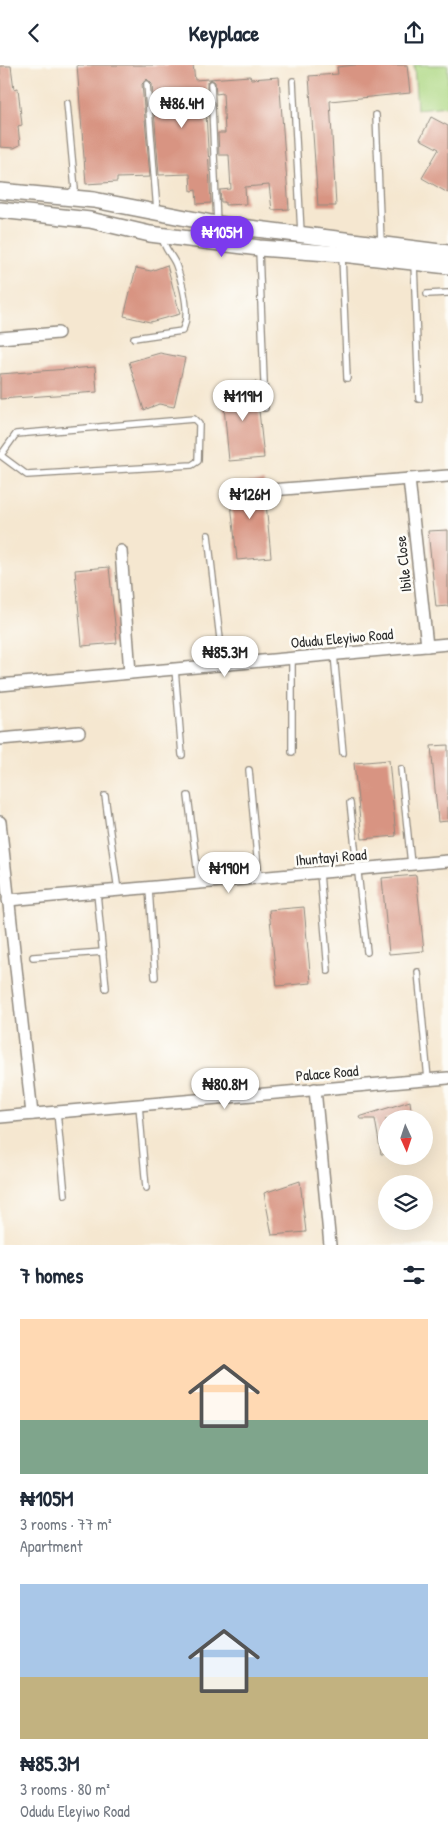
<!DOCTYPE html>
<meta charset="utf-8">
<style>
body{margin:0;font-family:"Patrick Hand",sans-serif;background:#f2f2f3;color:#1f2937;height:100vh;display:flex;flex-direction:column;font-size:19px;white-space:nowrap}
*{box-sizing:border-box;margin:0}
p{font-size:16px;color:#747a83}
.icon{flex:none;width:28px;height:28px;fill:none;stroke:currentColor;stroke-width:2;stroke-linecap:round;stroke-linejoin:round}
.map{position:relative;height:1180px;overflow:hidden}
.details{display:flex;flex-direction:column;background:#fff;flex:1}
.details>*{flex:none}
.needle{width:32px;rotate:177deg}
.buttons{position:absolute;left:378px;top:1045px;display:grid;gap:10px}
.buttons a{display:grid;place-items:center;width:55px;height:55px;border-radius:50%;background:#fff;box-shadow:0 5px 20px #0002;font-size:25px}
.price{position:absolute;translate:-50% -42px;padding:0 11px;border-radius:18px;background:#fff;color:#222;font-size:16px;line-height:32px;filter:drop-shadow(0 1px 2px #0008)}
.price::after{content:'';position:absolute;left:50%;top:30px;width:15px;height:11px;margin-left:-8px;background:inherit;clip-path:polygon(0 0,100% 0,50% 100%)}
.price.current{background:#7c3aed;color:#fff}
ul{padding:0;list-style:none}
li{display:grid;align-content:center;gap:10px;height:265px;padding:0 20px}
li span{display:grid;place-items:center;height:155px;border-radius:0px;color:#555}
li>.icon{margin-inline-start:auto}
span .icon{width:90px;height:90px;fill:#fffc;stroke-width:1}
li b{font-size:21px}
h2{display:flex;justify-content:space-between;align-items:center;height:60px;padding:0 20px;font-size:21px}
header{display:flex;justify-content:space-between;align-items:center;height:65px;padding:0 20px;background:#fff;font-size:22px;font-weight:700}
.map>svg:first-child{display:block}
.green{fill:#add883;stroke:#6c8257}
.building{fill:#d89482}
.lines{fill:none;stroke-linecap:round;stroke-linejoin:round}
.service-casing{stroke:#90897e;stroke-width:8}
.minor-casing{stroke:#90897e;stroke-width:14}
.tertiary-casing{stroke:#90897e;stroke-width:18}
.service{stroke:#fff;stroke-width:5.5}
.minor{stroke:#fff;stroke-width:11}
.tertiary{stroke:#fff;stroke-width:15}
.labels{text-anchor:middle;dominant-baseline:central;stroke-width:5;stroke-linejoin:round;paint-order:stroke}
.street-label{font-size:15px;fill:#2b2b2b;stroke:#fdfcf7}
</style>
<header><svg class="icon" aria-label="back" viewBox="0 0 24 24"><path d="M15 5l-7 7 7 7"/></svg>Keyplace<svg class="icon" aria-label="share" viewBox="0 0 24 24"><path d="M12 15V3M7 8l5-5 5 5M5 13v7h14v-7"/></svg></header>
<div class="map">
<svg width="448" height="1180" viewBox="0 0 448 1180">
<rect width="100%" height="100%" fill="#fdfcf7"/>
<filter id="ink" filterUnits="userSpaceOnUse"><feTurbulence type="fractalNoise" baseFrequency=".02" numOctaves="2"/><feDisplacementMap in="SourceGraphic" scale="10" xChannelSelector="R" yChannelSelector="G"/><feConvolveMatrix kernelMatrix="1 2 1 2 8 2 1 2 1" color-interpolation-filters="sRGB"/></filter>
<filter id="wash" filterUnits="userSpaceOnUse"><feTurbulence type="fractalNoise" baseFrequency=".0096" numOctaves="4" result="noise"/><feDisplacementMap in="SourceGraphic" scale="20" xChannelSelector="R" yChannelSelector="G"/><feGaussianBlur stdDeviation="1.12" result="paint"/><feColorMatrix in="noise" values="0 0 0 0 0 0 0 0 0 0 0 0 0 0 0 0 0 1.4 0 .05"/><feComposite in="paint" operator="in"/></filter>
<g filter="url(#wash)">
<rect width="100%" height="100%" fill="#f5e7d0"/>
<path class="green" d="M 414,0 L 448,0 L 448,41 L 417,44 Z"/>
<g id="blocks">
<g class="building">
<path d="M 77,0 L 193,0 L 195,15 L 250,11 L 251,14 L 279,12 L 289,144 L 272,145 L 269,120 L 245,122 L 246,139 L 225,140 L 225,137 L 221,137 L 220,125 L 231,124 L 229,90 L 219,90 L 218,68 L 225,68 L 223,28 L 216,29 L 215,17 L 211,14 L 207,17 L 207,29 L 205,29 L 211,138 L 197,139 L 196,125 L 191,126 L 190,109 L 159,110 L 152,19 L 147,14 L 142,19 L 150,112 L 117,113 L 117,117 L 86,119 Z"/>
<path d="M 355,0 L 407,0 L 410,28 L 330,36 L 336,141 L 318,141 L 309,11 L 338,9 L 337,2 Z"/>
<path d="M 0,1 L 11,1 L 14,24 L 18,23 L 22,60 L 18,61 L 20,80 L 14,83 L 0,82 Z"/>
<path d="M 431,52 L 448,61 L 448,128 L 422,113 L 439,84 L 420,74 Z"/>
<path d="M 167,200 L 180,249 L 150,257 L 124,251 L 136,203 L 151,206 Z"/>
<path d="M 160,288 L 185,293 L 174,342 L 159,339 L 144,345 L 129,297 Z"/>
<path d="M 95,302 L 97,327 L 0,334 L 0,309 Z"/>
<path d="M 256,317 L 264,393 L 229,396 L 222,320 Z"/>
<path d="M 264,416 L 271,492 L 237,495 L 229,419 Z"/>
<path d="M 448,465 L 448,541 L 436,542 L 428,466 Z"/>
<path d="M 109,502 L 117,578 L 82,581 L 75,505 Z"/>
<path d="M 448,680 L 448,756 L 438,757 L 431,681 Z"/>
<path d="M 389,695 L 396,771 L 362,774 L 354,698 Z"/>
<path d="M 416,810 L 424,886 L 389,889 L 382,813 Z"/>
<path d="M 304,842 L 311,918 L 277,921 L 269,845 Z"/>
<path d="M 410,1036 L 412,1054 L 386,1054 L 386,1089 L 381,1089 L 375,1054 L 360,1054 L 359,1052 Z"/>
<path d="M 300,1116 L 306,1167 L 272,1170 L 264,1128 Z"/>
</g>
</g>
</g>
<g filter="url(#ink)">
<use href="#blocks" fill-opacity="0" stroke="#90897e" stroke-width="1"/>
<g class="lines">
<defs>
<g id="service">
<path d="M 293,16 L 301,168"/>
<path d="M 147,19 L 157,146"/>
<path d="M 211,19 L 217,159"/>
<path d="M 67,38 L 75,124 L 68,129"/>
<path d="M 376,50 L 381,178"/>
<path d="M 259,185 L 265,343"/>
<path d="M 342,191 L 347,313"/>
<path d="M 414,198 L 419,334"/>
<path d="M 427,229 L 448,228"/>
<path d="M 134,273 L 182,266 C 192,249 182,217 176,200 C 172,190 164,184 162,172"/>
<path d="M 0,390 L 27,410 L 192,400 L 198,396 L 199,359 L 194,354 L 16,369 L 1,390"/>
<path d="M 208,470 L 223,600"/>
<path d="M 334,589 L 343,688"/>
<path d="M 292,593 L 292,687"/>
<path d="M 175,604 L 182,690"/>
<path d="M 401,704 L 411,799"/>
<path d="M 249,705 L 259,813"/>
<path d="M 105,731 L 118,826"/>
<path d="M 188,731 L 199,818"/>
<path d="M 350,738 L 367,887"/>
<path d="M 320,808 L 328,906"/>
<path d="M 149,824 L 155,912"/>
<path d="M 97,828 L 106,923"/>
<path d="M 33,892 L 103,887"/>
<path d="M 418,907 L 428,1014"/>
<path d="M 139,1040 L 146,1123"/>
<path d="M 57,1047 L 65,1130"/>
</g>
<g id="minor">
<path d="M 0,273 L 58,268"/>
<path d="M 409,414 L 427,581"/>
<path d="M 271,425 L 448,411"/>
<path d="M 121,486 L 130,608"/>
<path d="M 0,620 L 448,579"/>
<path d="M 0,674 L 79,667"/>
<path d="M 0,757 L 32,1049"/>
<path d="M 8,835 L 448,796"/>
<path d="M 315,1024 L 330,1180"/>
<path d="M 0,1052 L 448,1013"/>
</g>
<g id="tertiary">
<path d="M 0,126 L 94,135 L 217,159 L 448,188"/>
<path d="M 0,145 L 90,155 L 150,169 L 259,183 L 342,189 L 448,201"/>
</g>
</defs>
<use href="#service" class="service-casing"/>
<use href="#minor" class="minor-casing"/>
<use href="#tertiary" class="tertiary-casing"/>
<use href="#service" class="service"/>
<use href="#minor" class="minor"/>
<use href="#tertiary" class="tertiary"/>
</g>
</g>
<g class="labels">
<g class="street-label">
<text transform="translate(403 499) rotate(-96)">Ibile Close</text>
<text transform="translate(342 573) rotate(-5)">Odudu Eleyiwo Road</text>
<text transform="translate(331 792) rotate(-5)">Ihuntayi Road</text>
<text transform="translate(327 1008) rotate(-5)">Palace Road</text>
</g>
</g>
</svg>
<div class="buttons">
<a><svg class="needle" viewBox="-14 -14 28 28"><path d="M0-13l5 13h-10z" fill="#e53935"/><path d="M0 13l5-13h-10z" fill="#747a83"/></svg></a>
<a><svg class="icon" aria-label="layers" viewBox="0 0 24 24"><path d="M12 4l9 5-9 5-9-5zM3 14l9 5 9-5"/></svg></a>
</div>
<b class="price" style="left:182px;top:64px">₦86.4M</b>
<b class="price current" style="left:222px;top:193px">₦105M</b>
<b class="price" style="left:243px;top:357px">₦119M</b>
<b class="price" style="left:250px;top:455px">₦126M</b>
<b class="price" style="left:225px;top:613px">₦85.3M</b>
<b class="price" style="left:229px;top:829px">₦190M</b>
<b class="price" style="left:225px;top:1045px">₦80.8M</b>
</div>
<section class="details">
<h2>7 homes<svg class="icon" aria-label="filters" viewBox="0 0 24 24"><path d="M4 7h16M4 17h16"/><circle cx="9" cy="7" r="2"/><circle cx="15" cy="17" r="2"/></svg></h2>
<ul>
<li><span style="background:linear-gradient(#ffd9b3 65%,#7fa58c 0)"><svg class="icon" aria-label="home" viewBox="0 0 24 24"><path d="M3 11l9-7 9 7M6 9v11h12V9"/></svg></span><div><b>₦105M</b><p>3 rooms · 77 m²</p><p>Apartment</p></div></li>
<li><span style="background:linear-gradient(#a9c7e8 60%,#c2b280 0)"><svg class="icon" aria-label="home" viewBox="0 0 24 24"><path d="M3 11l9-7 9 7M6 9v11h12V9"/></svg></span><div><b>₦85.3M</b><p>3 rooms · 80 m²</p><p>Odudu Eleyiwo Road</p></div></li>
</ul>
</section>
